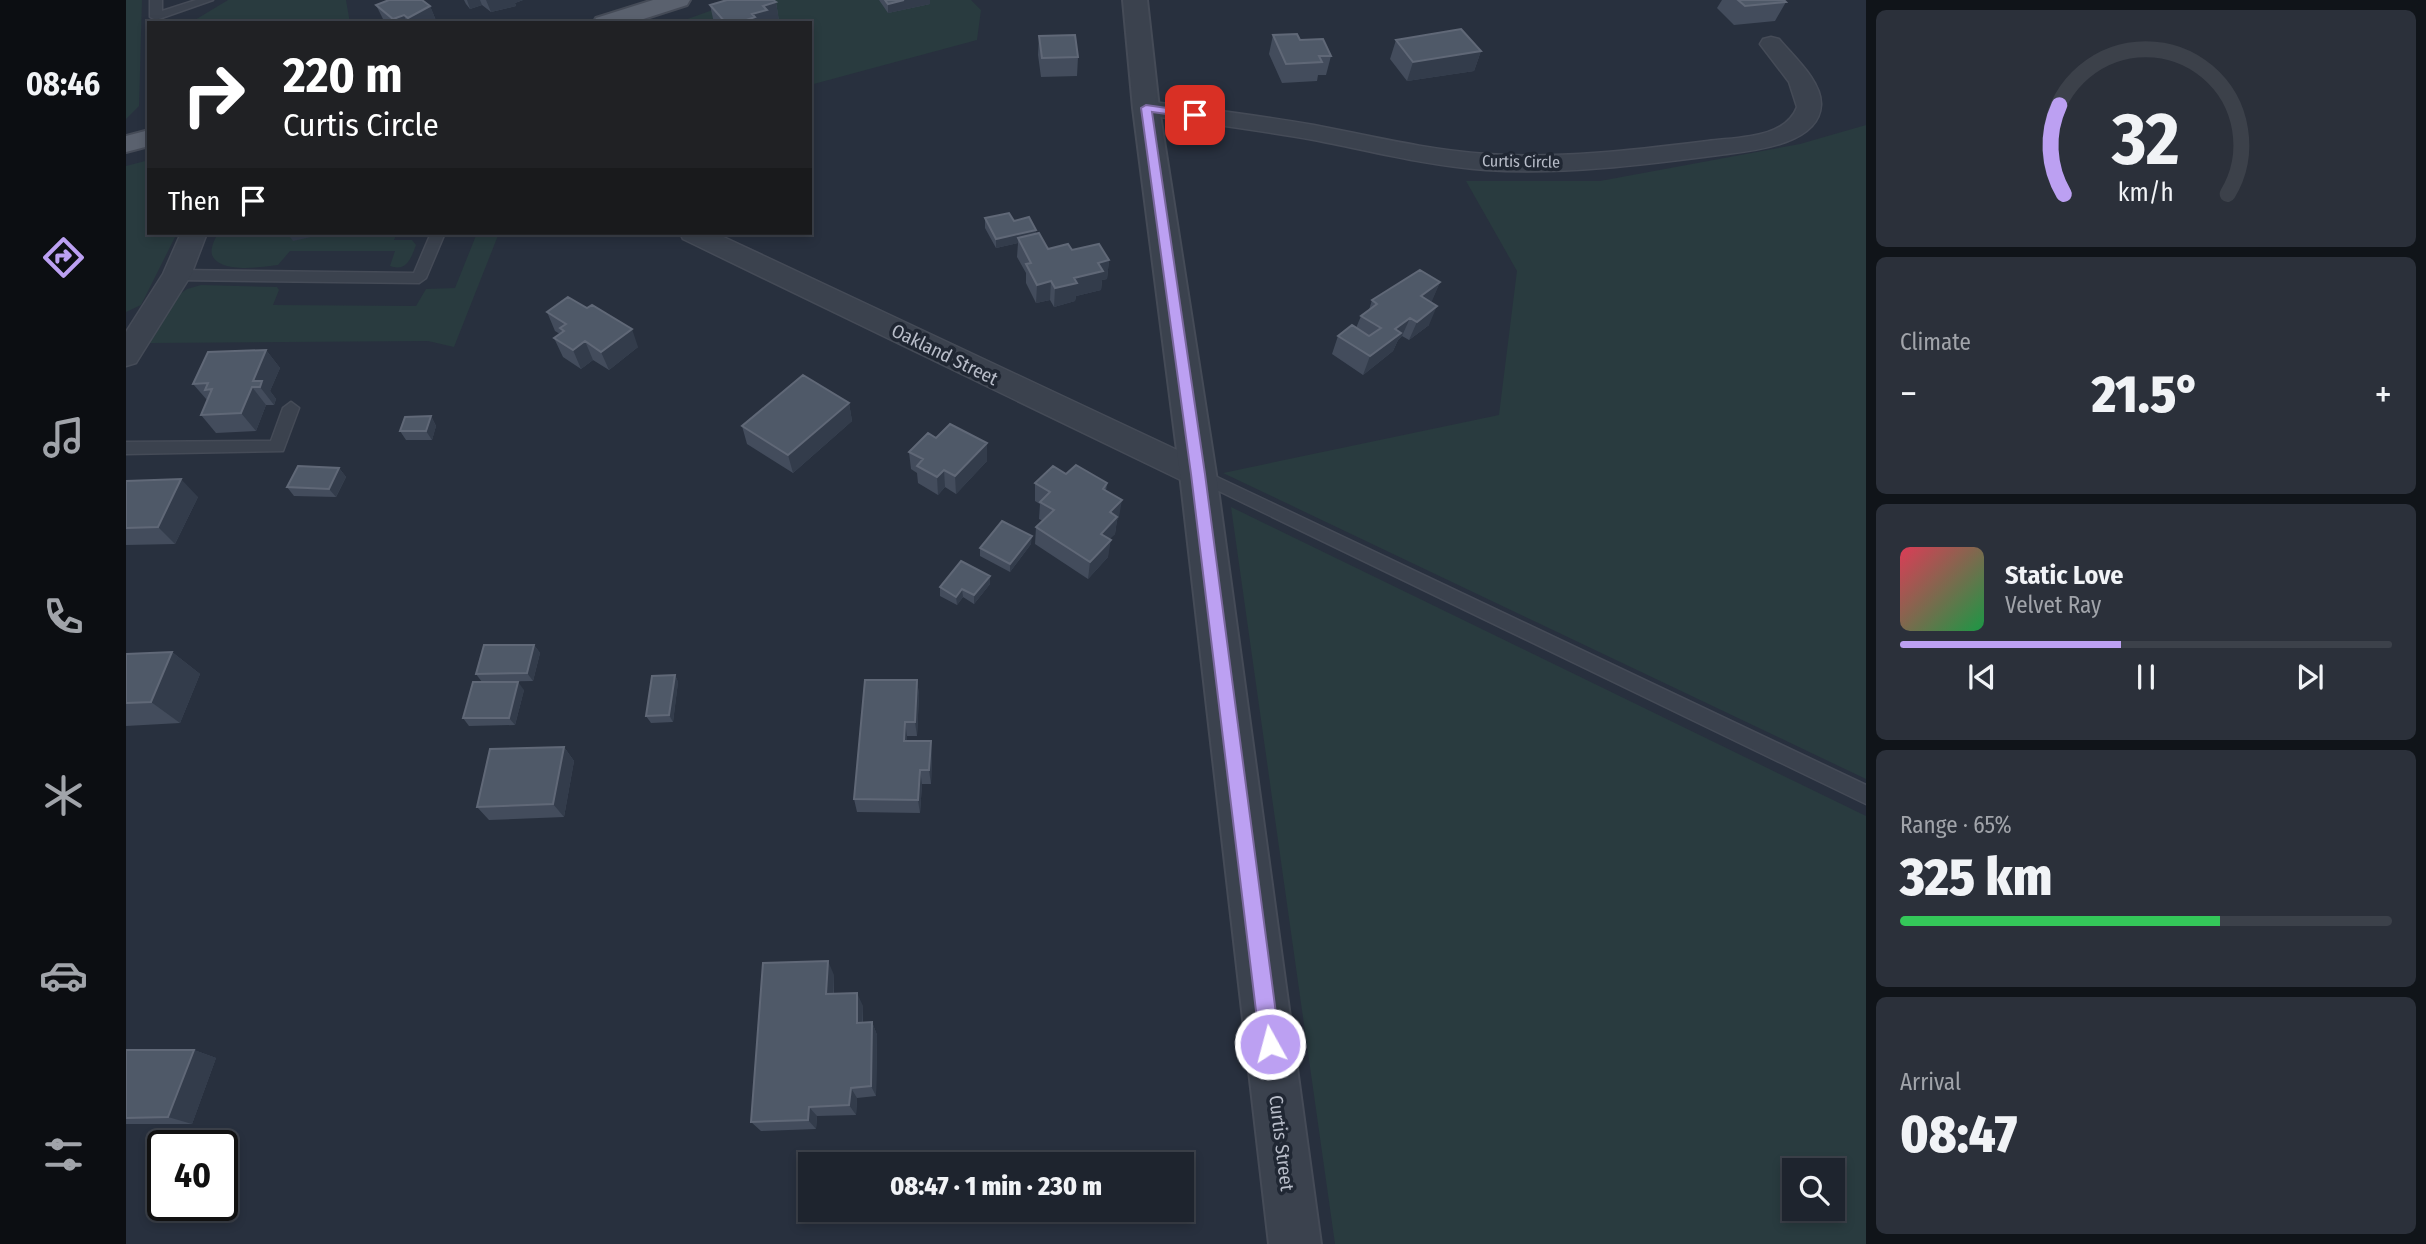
<!DOCTYPE html>
<html lang="en">
<head>
<meta charset="utf-8">
<style>
	body { margin:0; font-family:"Fira Sans Condensed",sans-serif; background:#2b303a; color:#f1f3f6; height:100vh; display:flex; flex-direction:column; font-size:26px; white-space:nowrap }
	* { box-sizing:border-box; margin:0 }
	p { font-size:23px; color:#a1a4aa }
	.icon { flex:none; width:38px; height:38px; fill:none; stroke:currentColor; stroke-width:2; stroke-linecap:round; stroke-linejoin:round }
	.map { position:relative; flex:1; overflow:hidden }
	.details { display:flex; flex-direction:column; gap:10px; padding:10px; background:#101419; width:560px }
	.details>* { flex:none }
	.hud { position:absolute; left:21px; top:21px; width:665px; height:214px; border-radius:0px; box-shadow:0 4px 10px #0003,0 0 0 2px #3c414a; background:#202124; color:#fff; overflow:hidden }
	.tools { position:absolute; left:1656px; top:1158px; display:grid; gap:14px }
	.tools a { display:grid; place-items:center; width:63px; height:63px; border-radius:0px; background:#1e242e; box-shadow:0 4px 10px #0003,0 0 0 2px #3c414a; font-size:35px }
	.speed { position:absolute; left:21px; top:1130px; display:flex; gap:14px; font-size:35px; font-weight:700; text-align:center }
	.speed>* { display:grid; place-content:center; width:91px; height:91px; border-radius:50%; background:#1e242e; box-shadow:0 4px 10px #0003,0 0 0 2px #3c414a; line-height:1 }
	.speed .limit { border:4px solid #111; border-radius:10px; background:#fff; color:#111 }
	.pin { position:absolute; display:grid; place-items:center; width:60px; height:60px; color:#fff; margin:-30px; border-radius:14px; box-shadow:0 4px 10px #0006 }
	.me { position:absolute; width:77px; margin:-38px; rotate:353deg; stroke-linejoin:round; filter:drop-shadow(0 0 5px #0008) }
	.turn { display:flex; align-items:center; gap:24px; height:147px; padding:0 21px; font-size:32px }
	.turn .icon { width:91px; height:91px; stroke-width:2.5 }
	.turn b { display:block; font-size:49px; line-height:60px }
	.then { display:flex; align-items:center; height:66px; padding:0 21px; background:#0003; gap:14px; font-size:26px }
	.big { font-size:52px; font-weight:800; line-height:1.1 }
	.details .card { flex:1; display:flex; flex-direction:column; justify-content:center; gap:10px; min-width:0; padding:0 24px; border-radius:10px; background:#2b303a }
	.details .dial { align-items:center; gap:0 }
	.dial svg { height:182px; overflow:visible; fill:none; stroke:#3c414a; stroke-width:7; stroke-linecap:round; text-anchor:middle }
	.dial text { fill:#f1f3f6; stroke:none }
	.song { display:flex; align-items:center; gap:21px }
	.cover { width:84px; height:84px; border-radius:10px; background:linear-gradient(135deg,hsl(350 70% 55%),hsl(140 70% 35%)) }
	.played { height:7px; border-radius:4px; background:linear-gradient(90deg,#bca0f2 45%,#3c414a 45%) }
	.keys { display:flex; justify-content:space-around; direction:ltr }
	.heat { display:flex; justify-content:space-between; align-items:center; font-size:38px; direction:ltr }
	.charge { height:10px; border-radius:5px; background:linear-gradient(90deg,#34c759 65%,#3c414a 0) }
	.trip { position:absolute; left:672px; top:1152px; width:396px; height:70px; border-radius:0px; background:#1e242e; box-shadow:0 4px 10px #0003,0 0 0 2px #3c414a; font-weight:800; line-height:70px; text-align:center }
	main { display:flex; flex:1; min-height:0 }
	.menu { display:flex; flex-direction:column; width:126px; justify-content:space-around; align-items:center; background:#0c0e12; color:#a1a4aa }
	.menu .icon { width:49px; height:49px }
	.menu .selected { color:#bca0f2 }
	.menu b { font-size:32px; color:#f1f3f6 }
	.map>svg:first-child { display:block }
</style>
</head>
<body>
<main>
<nav class="menu">
<b>08:46</b>
<svg class="icon selected" aria-label="directions" viewBox="0 0 24 24"><path d="M12 3l9 9-9 9-9-9zM9 14v-3h6M13 9l2 2-2 2"/></svg>
<svg class="icon" aria-label="music" viewBox="0 0 24 24"><path d="M9 18V5l10-2v13"/><circle cx="6" cy="18" r="3"/><circle cx="16" cy="16" r="3"/></svg>
<svg class="icon" aria-label="phone" viewBox="0 0 24 24"><path d="M5 4h4l2 5-3 2q2 4 5 5l2-3 5 2v4C11 20 4 13 5 4z"/></svg>
<svg class="icon" aria-label="climate" viewBox="0 0 24 24"><path d="M12 3v18M4 7l16 10M4 17L20 7"/></svg>
<svg class="icon" aria-label="car" viewBox="0 0 24 24"><path d="M5 17H2v-5l4-1 3-4h7l3 4 3 1v5h-3M9 17h6M6 11h13"/><circle cx="7" cy="17" r="2"/><circle cx="17" cy="17" r="2"/></svg>
<svg class="icon" aria-label="filters" viewBox="0 0 24 24"><path d="M4 7h16M4 17h16"/><circle cx="9" cy="7" r="2"/><circle cx="15" cy="17" r="2"/></svg>
</nav>
<div class="map">
<svg width="1740" height="1244" viewBox="0 0 1740 1244">
	<rect width="100%" height="100%" fill="#28303e"/>
	<!-- green -->
	<path fill="#293b3f" fill-rule="evenodd" d="M0,0H16L13,106L0,119Z
		M102,0H220L224,23H64Z
		M615,0H845L855,10L851,40L684,85V23H550Z
		M1740,125V779L1097,473L1373,415L1391,271L1340,181H1474L1674,144Z
		M23,160V233H51L15,305L0,312V166Z
		M92,233H271L268,240H286L290,245C285,258 281,272 264,266L269,251H164L152,265C136,267 94,274 86,255C84,248 89,239 92,233Z
		M351,233H373L328,347L302,341L24,343L54,294L61,289L75,285L151,287L153,290L147,305L290,306L300,289L329,288Z
		M1105,507L1740,816V1244H1209ZM1668,1171H1706V1209H1668Z"/>
	<g fill="none" stroke-linecap="round" stroke-linejoin="round">
		<defs>
			<path id="service" d="M24,0H36V11L70,0H87L30,20L24,17Z
				M305,233H319L300,278L293,283L51,280L44,275L51,270L288,273Z
				M165,402L173,408L157,451L0,454V442L145,441L157,408Z
				M1072,468L1740,785V804L1066,478L1064,474Z"/>
			<path id="minor" d="M1645,37L1653,39C1667,56 1696,81 1695,105C1693,146 1623,151 1593,155C1516,165 1438,175 1360,170C1302,166 1245,151 1188,140C1132,130 1076,123 1020,115L1011,113L1008,108L1011,103L1020,101C1076,109 1132,115 1188,125C1245,136 1302,150 1360,154C1434,159 1509,150 1582,141C1611,137 1659,139 1671,107L1663,82L1634,44L1637,39Z
				M55,233H81L65,275L10,363L0,366V332L37,274Z
				M554,233H589L1083,465L1088,474L1083,483L1072,486L1061,483L557,239Z"/>
			<path id="tertiary" d="M997,0H1021L1033,108L1090,474L1195,1244H1143L1054,474L1007,108Z"/>
			<path id="primary" d="M527,0H564L561,5L505,23H467L470,18Z
				M23,130V146L0,152V136Z"/>
		</defs>
		<!-- service casing -->
		<use href="#service" stroke="#454b57" stroke-width="3"/>
		<!-- minor casing -->
		<use href="#minor" stroke="#454b57" stroke-width="3"/>
		<!-- tertiary casing -->
		<use href="#tertiary" stroke="#454b57" stroke-width="4"/>
		<!-- primary casing -->
		<use href="#primary" stroke="#454b57" stroke-width="4"/>
		<!-- service -->
		<use href="#service" fill="#3b424e" fill-rule="evenodd"/>
		<!-- minor -->
		<use href="#minor" fill="#3b424e" fill-rule="evenodd"/>
		<!-- tertiary -->
		<use href="#tertiary" fill="#3b424e" fill-rule="evenodd"/>
		<!-- primary -->
		<use href="#primary" fill="#5a616e" fill-rule="evenodd"/>
	</g>
	<!-- wall -->
	<path fill="#434c5c" d="M338,0H397L389,3L390,6L365,12L356,5L344,9L340,4Z
		M753,0H804V4L762,13Z
		M1596,0H1658L1660,2L1649,21L1608,25L1591,8Z
		M650,2L653,21L648,23H588L584,5Z
		M250,5L304,6L311,23H259Z
		M1147,35L1174,40L1205,56L1200,75H1192L1191,81L1156,83L1143,54Z
		M913,36L952,57L951,76L915,77L912,55Z
		M1270,40L1355,51L1348,71L1281,81L1264,59Z
		M859,218L888,221L910,234L922,249L946,250L983,260L981,279L976,280L975,290L950,296L949,301L928,307L924,300L910,303L900,283V273L891,257L892,243L870,248L859,228Z
		M1314,282L1305,302L1303,325L1283,340L1276,336L1272,340L1267,351L1237,375L1206,354L1212,336L1230,328L1235,316L1243,310L1246,300Z
		M421,312L512,347L483,370L467,360L455,369L437,357L428,338L434,334L429,331Z
		M140,350L154,368L144,391L150,399L148,405H140L130,431L90,433L75,415L81,400L67,384Z
		M723,403L726,421L667,473L621,444L616,426Z
		M305,416L310,426L306,440H280L274,431Z
		M810,438L861,443V461L830,494L819,487L812,495L792,483L791,473L785,469L783,452Z
		M213,468L220,477L210,497L168,496L161,487Z
		M940,474L981,483L980,491L993,517L991,520L989,534L983,539L982,557L962,579L909,544L910,527L917,521L913,519L914,504L909,501V483Z
		M0,481L72,497L49,544L0,545Z
		M905,544L884,572L854,556V548Z
		M864,576V584L848,604L837,597L831,605L814,596V587Z
		M408,645L414,653L407,681L357,682L398,690L389,725L343,726L337,718L356,682L350,674Z
		M46,652L74,674L54,723L0,726V654Z
		M549,675L552,682L547,722L525,723L520,716Z
		M791,680L793,695L791,736H781V741L806,755L805,784H796L794,813L731,812L728,799Z
		M438,747L448,761L438,817L363,820L351,807Z
		M708,975V994L737,1006V1023L746,1022L751,1035L750,1096L731,1098L730,1115L691,1116L690,1129L635,1131L625,1122Z
		M0,1050H68L90,1058L66,1124H0Z"/>
	<!-- shaded-wall -->
	<path fill="#333c4b" d="M341,0H354L356,5L344,9Z
		M360,0H397L389,3L390,6L365,12Z
		M778,0H804V4L762,13V4Z
		M650,2L653,21L648,23H612L637,6Z
		M304,6L311,23H284L282,18Z
		M278,15L281,23H269L267,19Z
		M1355,51L1348,71L1281,81L1287,62Z
		M910,230V239L892,238V243L870,248V239Z
		M161,233H203L167,241Z
		M983,260L981,279L976,280L975,290L950,296L949,301L928,307L929,288L972,263Z
		M925,281L924,300L910,303L911,285Z
		M1314,282L1306,301L1288,315L1295,296Z
		M1311,306L1303,325L1283,340L1291,322Z
		M1284,318L1276,336L1272,340L1267,351L1237,375L1244,356L1269,329Z
		M506,329L512,347L483,370L475,352Z
		M459,341L467,360L455,369L447,350Z
		M140,350L154,368L144,391L150,399L148,405L134,387L127,381Z
		M126,387L140,405L130,431L115,413Z
		M723,403L726,421L667,473L662,455Z
		M305,416L310,426L306,440L300,431Z
		M861,443V461L830,494L829,476Z
		M213,468L220,477L210,497L203,489Z
		M818,470L819,487L812,495L811,477Z
		M55,479L72,497L49,544L32,527Z
		M996,500L993,517L991,520L989,534L972,551L975,534L984,512Z
		M906,536L905,544L884,572V564Z
		M985,540L982,557L962,579L964,562Z
		M864,576V584L848,604V595Z
		M836,589L837,597L831,605L830,597Z
		M408,645L414,653L407,681L401,673Z
		M46,652L74,674L54,723L25,702Z
		M549,675L552,682L547,722L543,715Z
		M791,680L793,695L791,736L789,722Z
		M392,682L398,690L389,725L383,718Z
		M779,722L781,736V755L778,741Z
		M805,741L806,755L805,784L803,770Z
		M438,747L448,761L438,817L427,804Z
		M794,770L796,784L794,813L792,800Z
		M702,961L708,975L707,1007L700,994Z
		M731,993L737,1006L736,1035L731,1023Z
		M746,1022L751,1035L750,1096L745,1086Z
		M68,1050L90,1058L66,1124L42,1117Z
		M725,1088L731,1098L730,1115L723,1105Z
		M683,1107L691,1116L690,1129L682,1120Z"/>
	<!-- building -->
	<path fill="#4f5968" stroke="#606877" stroke-width="2" d="M263,0H296L304,6L282,18L278,15L267,19L250,5Z
		M601,0H647L650,2L637,6L641,10L626,14L629,17L612,23H606L604,21L599,22L584,5Z
		M759,0H778L762,4Z
		M1612,0H1658L1660,2L1619,6Z
		M1335,29L1355,51L1287,62L1270,40Z
		M1171,34L1174,40L1197,39L1205,56H1193L1196,62L1160,64L1147,35Z
		M949,35L952,57L916,58L913,36Z
		M883,213L888,221L903,217L910,230L870,239L859,218Z
		M913,233L922,249L942,244L946,250L973,244L983,260L972,263L977,271L948,278L951,283L929,288L925,281L911,285L900,264L905,263L892,238Z
		M1294,270L1314,282L1295,296L1311,306L1291,322L1284,318L1269,329L1275,333L1244,356L1212,336L1226,325L1243,336L1255,328L1235,316L1251,304L1246,300Z
		M442,297L461,308L466,305L506,329L475,352L459,341L447,350L428,338L438,331L434,328L440,324L421,312Z
		M140,350L127,381H136L134,387H126L115,413L75,415L86,389L79,390L82,383L67,384L82,352Z
		M677,375L723,403L662,455L616,426Z
		M305,416L300,431H274L279,417Z
		M824,424L861,443L829,476L818,470L811,477L791,466L797,459L783,452L802,433L810,438Z
		M950,465L981,483L977,489L996,500L984,512L991,517L975,534L985,540L964,562L910,527L928,510L914,502L924,492L909,483L927,466L940,474Z
		M172,466L213,468L203,489L161,487Z
		M55,479L32,527L0,528V481Z
		M876,521L906,536L884,564L854,548Z
		M835,561L864,576L848,595L836,589L830,597L814,587Z
		M358,645H408L401,673L350,674Z
		M46,652L25,702L0,703V654Z
		M549,675L543,715L520,716L526,676Z
		M739,680H791L789,722H779L778,741H805L803,770H794L792,800L728,799Z
		M347,682H392L383,718H337Z
		M438,747L427,804L351,807L364,749Z
		M702,961L700,994L731,993V1023L746,1022L745,1086L725,1088L723,1105L683,1107L682,1120L625,1122L637,963Z
		M0,1050H68L42,1117L0,1118Z"/>
	<!-- route -->
	<path fill="#bca0f2" stroke="#7a689d" stroke-width="2" d="M1020,105L1069,112L1074,115L1069,118L1026,112L1079,474L1154,1044L1151,1051L1144,1053L1137,1051L1134,1044L1065,474L1015,108Z"/>
	<g text-anchor="middle" stroke-width="7" stroke-linejoin="round" paint-order="stroke">
		<!-- far-street labels -->
		<g font-size="16" fill="#b8bdc9" stroke="#202733">
			<text transform="translate(1395 161) rotate(1)" y="6">Curtis Circle</text>
		</g>
		<!-- street labels -->
		<g font-size="19" fill="#b8bdc9" stroke="#202733">
			<text transform="translate(819 354) rotate(26)" y="7">Oakland Street</text>
			<text transform="translate(1156 1143) rotate(83)" y="7">Curtis Street</text>
		</g>
	</g>
</svg>
<div class="tools">
<a><svg class="icon" aria-label="search" viewBox="0 0 24 24"><circle cx="10" cy="10" r="6"/><path d="M15 15l6 6"/></svg></a>
</div>
<div class="speed"><div class="limit">40</div></div>
<div class="pin" style="left:1069px;top:115px;background:#d93025"><svg class="icon" aria-label="arrive" viewBox="0 0 24 24"><path d="M6 21V4h12l-3 4 3 4H6"/></svg></div>
<svg class="me" style="left:1144px;top:1044px" viewBox="-20 -20 40 40"><circle r="17" fill="#bca0f2" stroke="#fff" stroke-width="3"/><path d="M0-11L8 9 0 5-8 9z" fill="#fff"/></svg>
<div class="trip">08:47 · 1 min · 230 m</div>
<div class="hud">
<div class="turn"><svg class="icon" aria-label="right" viewBox="0 0 24 24"><path d="M7 20v-9h11M14 6l5 5-5 5"/></svg><div><b>220 m</b>Curtis Circle</div></div>
<div class="then">Then<svg class="icon" aria-label="arrive" viewBox="0 0 24 24"><path d="M6 21V4h12l-3 4 3 4H6"/></svg></div>
</div>
</div>
<section class="details">
<div class="card dial"><svg viewBox="0 0 100 80">
<path d="M14 69A42 42 0 1 1 86 69"/>
<path d="M14 69A42 42 0 0 1 12 30" stroke="#bca0f2"/>
<text x="50" y="56" font-size="32" font-weight="700">32</text>
<text x="50" y="72" font-size="11">km/h</text>
</svg></div>
<div class="card"><p>Climate</p>
<div class="heat"><a>−</a><b class="big">21.5°</b><a>+</a></div>
</div>
<div class="card">
<div class="song"><i class="cover"></i><div><b>Static Love</b><p>Velvet Ray</p></div></div>
<div class="played"></div>
<div class="keys"><svg class="icon" aria-label="previous" viewBox="0 0 24 24"><path d="M18 5L8 12l10 7zM5 5v14"/></svg><svg class="icon" aria-label="pause" viewBox="0 0 24 24"><path d="M8 5v14M16 5v14"/></svg><svg class="icon" aria-label="next" viewBox="0 0 24 24"><path d="M6 5l10 7-10 7zM19 5v14"/></svg></div>
</div>
<div class="card"><p>Range · 65%</p><b class="big">325 km</b><div class="charge"></div></div>
<div class="card"><p>Arrival</p><b class="big">08:47</b></div>
</section>
</main>
</body>
</html>
